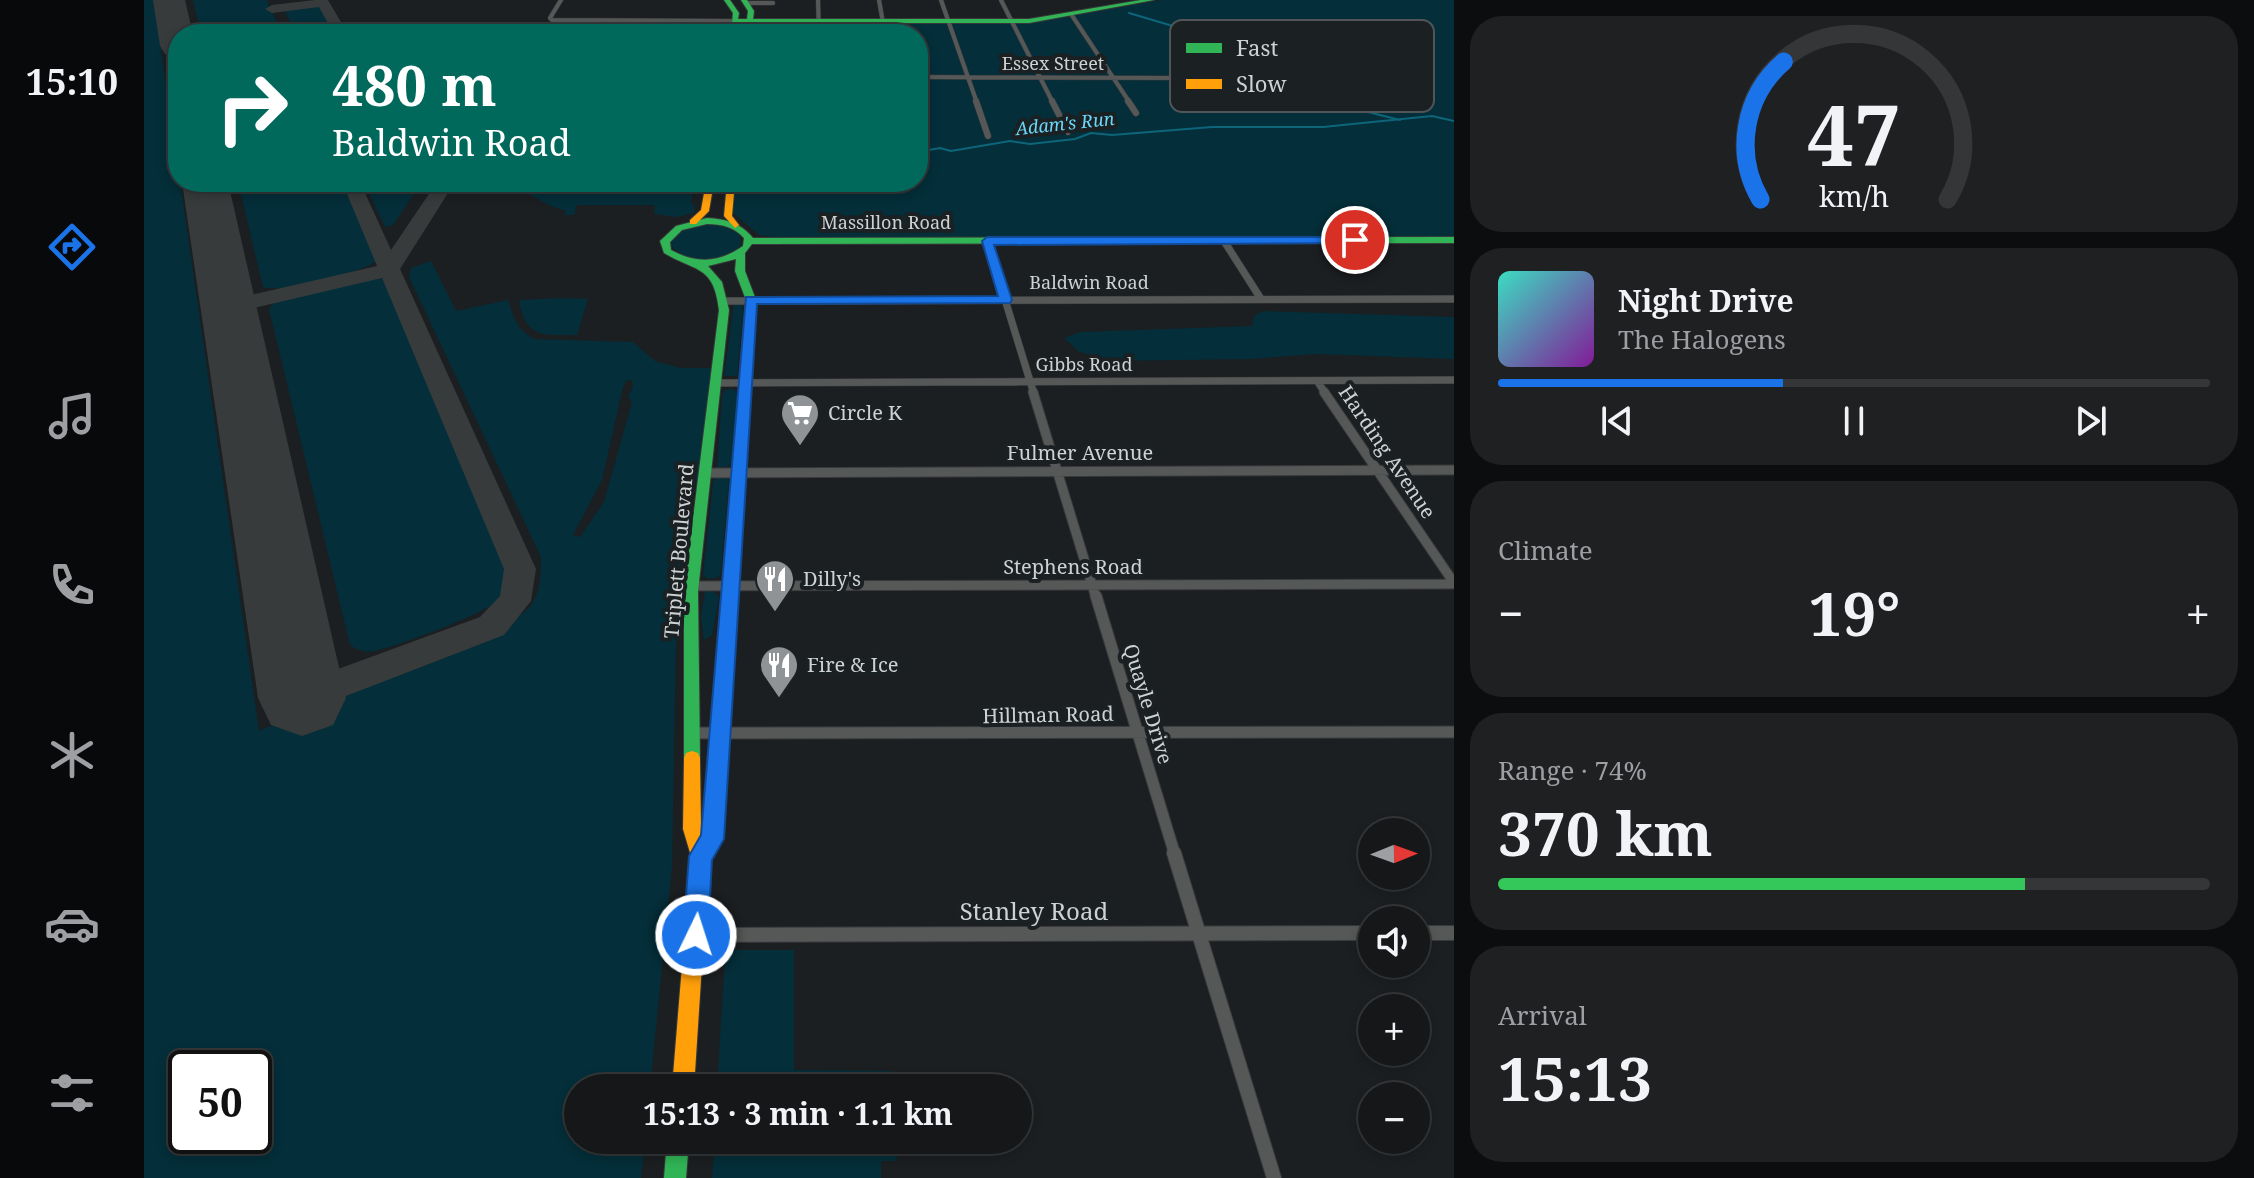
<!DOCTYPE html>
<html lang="en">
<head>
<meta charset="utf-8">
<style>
	body { margin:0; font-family:"Noto Serif",serif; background:#1e2022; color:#f1f3f6; height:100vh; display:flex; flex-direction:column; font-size:30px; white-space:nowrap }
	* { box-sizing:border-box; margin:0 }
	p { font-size:26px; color:#9d9fa2 }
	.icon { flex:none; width:44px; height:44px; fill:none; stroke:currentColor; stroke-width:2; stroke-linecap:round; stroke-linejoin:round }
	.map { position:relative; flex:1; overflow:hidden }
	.sheet { display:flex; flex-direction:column; gap:16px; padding:16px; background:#0c0d0e; width:800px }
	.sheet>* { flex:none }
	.guide { position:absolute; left:24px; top:24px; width:760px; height:168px; border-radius:32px; box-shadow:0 4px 12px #0003,0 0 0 2px #343638; background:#00695c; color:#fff; overflow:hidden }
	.needle { width:52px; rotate:89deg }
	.fabs { position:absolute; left:1214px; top:818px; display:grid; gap:16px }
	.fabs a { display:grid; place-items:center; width:72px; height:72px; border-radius:50%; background:#151719; box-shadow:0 4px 12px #0003,0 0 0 2px #343638; font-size:40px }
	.speed { position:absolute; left:24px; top:1050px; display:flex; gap:16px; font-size:40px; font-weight:700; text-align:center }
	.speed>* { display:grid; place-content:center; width:104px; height:104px; border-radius:50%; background:#151719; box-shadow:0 4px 12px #0003,0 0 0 2px #343638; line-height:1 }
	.speed .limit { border:4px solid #111; border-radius:12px; background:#fff; color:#111 }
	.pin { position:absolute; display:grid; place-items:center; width:68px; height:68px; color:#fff; margin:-34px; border:4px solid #fff; border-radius:50%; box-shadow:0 2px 8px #0007 }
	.me { position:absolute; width:88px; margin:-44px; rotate:4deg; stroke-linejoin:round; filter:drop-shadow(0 0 6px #0008) }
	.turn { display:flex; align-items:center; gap:28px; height:168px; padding:0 32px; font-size:36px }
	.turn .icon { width:104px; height:104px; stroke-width:2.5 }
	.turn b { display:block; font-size:56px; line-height:68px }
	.big { font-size:60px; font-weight:700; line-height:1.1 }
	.sheet .tile { flex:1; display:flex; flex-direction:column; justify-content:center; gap:12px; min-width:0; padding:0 28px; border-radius:32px; background:#1e2022 }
	.sheet .dial { align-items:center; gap:0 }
	.dial svg { height:208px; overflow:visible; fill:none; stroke:#343638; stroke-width:7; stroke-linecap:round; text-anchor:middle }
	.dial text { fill:#f1f3f6; stroke:none }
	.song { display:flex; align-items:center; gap:24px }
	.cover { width:96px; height:96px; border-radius:12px; background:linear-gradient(135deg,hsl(170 70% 55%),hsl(290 70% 35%)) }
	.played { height:8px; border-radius:4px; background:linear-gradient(90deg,#1a73e8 40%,#343638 40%) }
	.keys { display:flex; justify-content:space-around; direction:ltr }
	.heat { display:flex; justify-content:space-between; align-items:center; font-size:44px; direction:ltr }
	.charge { height:12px; border-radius:6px; background:linear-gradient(90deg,#34c759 74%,#343638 0) }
	.trip { position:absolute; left:420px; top:1074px; width:468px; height:80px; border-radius:40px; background:#151719; box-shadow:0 4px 12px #0003,0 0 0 2px #343638; font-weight:700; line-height:80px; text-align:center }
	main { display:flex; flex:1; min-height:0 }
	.tab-bar { display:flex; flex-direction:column; width:144px; justify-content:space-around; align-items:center; background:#08090a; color:#9d9fa2 }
	.tab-bar .icon { width:56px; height:56px }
	.tab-bar .current { color:#1a73e8 }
	.tab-bar b { font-size:36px; color:#f1f3f6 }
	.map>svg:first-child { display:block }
</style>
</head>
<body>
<main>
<nav class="tab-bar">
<b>15:10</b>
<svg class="icon current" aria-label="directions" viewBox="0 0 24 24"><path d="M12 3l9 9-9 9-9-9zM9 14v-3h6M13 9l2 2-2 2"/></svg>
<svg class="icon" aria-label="music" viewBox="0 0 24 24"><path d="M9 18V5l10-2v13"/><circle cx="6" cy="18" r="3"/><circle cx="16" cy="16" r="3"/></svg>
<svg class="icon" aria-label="phone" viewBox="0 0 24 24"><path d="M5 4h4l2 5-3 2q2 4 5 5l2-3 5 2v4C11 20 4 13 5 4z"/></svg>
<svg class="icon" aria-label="climate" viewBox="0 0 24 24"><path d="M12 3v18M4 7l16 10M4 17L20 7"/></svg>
<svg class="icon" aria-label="car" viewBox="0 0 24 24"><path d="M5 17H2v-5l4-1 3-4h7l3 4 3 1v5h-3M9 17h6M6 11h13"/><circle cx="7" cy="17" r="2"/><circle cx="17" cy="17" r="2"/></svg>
<svg class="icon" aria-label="filters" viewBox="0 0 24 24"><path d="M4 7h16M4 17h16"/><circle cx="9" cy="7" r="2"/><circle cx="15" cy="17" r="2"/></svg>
</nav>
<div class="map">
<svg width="1310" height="1178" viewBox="0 0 1310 1178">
	<rect width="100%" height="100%" fill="#1c1f21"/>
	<!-- green -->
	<path fill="#042e39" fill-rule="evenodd" d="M0,0H10L115,731C158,713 373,632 388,604C397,590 397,572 397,557L265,277L267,268L287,261L312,311L364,300C370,318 373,331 391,339L489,342L511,361L537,368H567L554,495H547L533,590L528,867L506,1088H434V1140H501L497,1178H0ZM488,380L489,387L484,396L488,402L460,502L436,537L429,535L458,480L479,387L482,381ZM42,1068H110V1136H42Z
		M49,0H123L138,34H57Z
		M1017,0H1310V236L637,238L615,235L589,213L592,182H774V34H608L613,22H889Z
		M176,4L195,34H151L141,11Z
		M94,182H203L235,259C223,272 135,294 119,287Z
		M220,182H278L249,225L241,227Z
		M365,182H551L547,204L551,205L550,213L533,217L510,214L511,205H433L430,215H421L422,211L404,205Z
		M559,224L580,226L596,235L597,245C583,264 540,266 527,245C530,230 545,228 559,224Z
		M233,276L244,282L366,563C369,574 369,584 363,594C352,610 252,647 230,651C221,653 213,650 206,645L125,309L131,301L141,297Z
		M415,298L444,299L433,335C400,335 381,339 375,300Z
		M590,303L598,304L599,312L593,376H580Z
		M1119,311L1310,317V359L1172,354L1108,359L963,361L934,351L920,338L936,332L1108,326L1110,316Z
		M590,389L594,394L587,463L583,467L573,468L578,397L580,390Z
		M581,475L585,479L577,572L575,577L564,579L559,575L569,483L571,477Z
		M568,590L575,597L568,635L560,640L557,617L561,591Z
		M588,950H650V1070L748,1071L749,1088H573L581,957L582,952Z
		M571,1140H752L753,1161H737V1178H568Z"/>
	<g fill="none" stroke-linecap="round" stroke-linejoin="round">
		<!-- stream -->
		<path stroke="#0d657a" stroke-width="2" d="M985,13L1039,29
			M1103,56L1186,95
			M1220,111L1256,120
			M774,152L796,148L807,151L866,141L886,144L931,139L947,133L968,135L1068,127H1179L1288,116L1310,121"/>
		<!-- taxiway -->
		<path fill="#383b3c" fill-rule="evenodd" d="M171,0H184L204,34H190L175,7L128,13L121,9L128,5Z
			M198,182H216L247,250L293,182H311L256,269L392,569L387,601L360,635L158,713L145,709L140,698L145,687L336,617L356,596L360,569L238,278L84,314L76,312L73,307L76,302L233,266Z"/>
		<!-- runway -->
		<path fill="#383b3c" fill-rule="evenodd" d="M9,0H41L49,34H34V57L21,54L16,46Z
			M38,182H84L202,698L189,725L158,736L127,725L114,698Z"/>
		<defs>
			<path id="street-far5" d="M417,0L406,18L408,20L591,21
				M674,0L675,34
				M735,0L741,34
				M797,0L833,103
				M857,0L909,103
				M604,3H629
				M927,14L986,103
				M774,77L1034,78L1048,82L1066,100"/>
			<path id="street-far4" d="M832,101L844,136
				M908,101L924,132
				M984,101L992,113"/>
			<path id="street-far3" d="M843,241L890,394
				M1080,241L1117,299
				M579,301L1310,299
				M1173,381L1182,394
				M570,383L1310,380"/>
			<path id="street-far2" d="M889,392L952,598
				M1180,392L1310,583
				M562,473L1310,470
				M548,586L1310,584"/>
			<path id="street-far1" d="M952,596L1031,855
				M547,733L1310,732"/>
			<path id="street" d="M1030,853L1130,1178
				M1272,933H1310
				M552,935L1228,933"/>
			<path id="fast" d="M580,0H586L595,13L594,19H603L604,11L597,0H603L610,11L609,19H885L997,0H1010L885,23H608L607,34H601L602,23H594L593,34H587L589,13Z
				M563,218C582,219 597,223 609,238L1310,237V243L608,244L601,253V271L612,300L611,321L577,839L562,862L556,865L550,862L547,856L559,836L602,300L591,271L592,259L564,266L578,282L585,310L554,591L556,758L554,763L548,765L542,763L540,758V591L575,310C570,265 552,272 520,253L516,241L532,226ZM563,224C578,224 590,227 600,238L599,246C575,263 552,264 527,250L526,242L538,230Z
				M523,1140H545L542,1178H520Z"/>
			<path id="slow" d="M562,182H570L565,211L552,224H546V220L557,210Z
				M583,182H591L588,216L595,225L591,228L580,216Z
				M548,751L554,753L556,758L557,829L565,856L550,1088H528L547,856L539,829L540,758L542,753Z"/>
		</defs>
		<!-- street-far5 casing -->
		<use href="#street-far5" stroke="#37393a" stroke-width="5"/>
		<!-- street-far4 casing -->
		<use href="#street-far4" stroke="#37393a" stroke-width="7"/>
		<!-- street-far3 casing -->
		<use href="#street-far3" stroke="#37393a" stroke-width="8"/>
		<!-- street-far2 casing -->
		<use href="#street-far2" stroke="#37393a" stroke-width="11"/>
		<!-- street-far1 casing -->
		<use href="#street-far1" stroke="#37393a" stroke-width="13"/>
		<!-- street casing -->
		<use href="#street" stroke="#37393a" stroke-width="16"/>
		<!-- fast casing -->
		<use href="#fast" stroke="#37393a" stroke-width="2"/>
		<!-- slow casing -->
		<use href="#slow" stroke="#37393a" stroke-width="2"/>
		<!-- street-far5 -->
		<use href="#street-far5" stroke="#565858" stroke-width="4"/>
		<!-- street-far4 -->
		<use href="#street-far4" stroke="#565858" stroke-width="6"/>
		<!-- street-far3 -->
		<use href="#street-far3" stroke="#565858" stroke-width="7"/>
		<!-- street-far2 -->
		<use href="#street-far2" stroke="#565858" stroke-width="9"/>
		<!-- street-far1 -->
		<use href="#street-far1" stroke="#565858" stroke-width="11"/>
		<!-- street -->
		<use href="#street" stroke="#565858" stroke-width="14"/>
		<!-- fast -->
		<use href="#fast" fill="#30b455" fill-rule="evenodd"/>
		<!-- slow -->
		<use href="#slow" fill="#ff9f0a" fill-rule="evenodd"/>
	</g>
	<!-- route -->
	<path fill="#1a73e8" stroke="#114b97" stroke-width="2" d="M1211,237L1216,240L1215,243L850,245L868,300L866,303L613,304L580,839L568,860L564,935L560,944L552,947L543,944L539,935L545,856L557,835L602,297L854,296L838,241L843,237Z"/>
	<!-- icons -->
	<defs>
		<symbol id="supermarket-pin" viewBox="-11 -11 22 30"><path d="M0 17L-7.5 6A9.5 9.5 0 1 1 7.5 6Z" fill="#909395" stroke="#1b2022"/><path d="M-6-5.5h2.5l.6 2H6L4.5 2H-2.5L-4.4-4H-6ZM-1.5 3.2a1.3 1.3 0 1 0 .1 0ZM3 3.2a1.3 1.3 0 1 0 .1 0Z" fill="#fff"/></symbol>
		<symbol id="restaurant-pin" viewBox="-11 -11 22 30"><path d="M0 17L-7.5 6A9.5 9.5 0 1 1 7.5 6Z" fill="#909395" stroke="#1b2022"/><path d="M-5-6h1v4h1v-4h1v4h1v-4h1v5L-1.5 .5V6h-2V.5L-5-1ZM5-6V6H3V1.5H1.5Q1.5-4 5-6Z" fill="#fff"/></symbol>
	</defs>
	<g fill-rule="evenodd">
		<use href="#supermarket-pin" x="634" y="391" width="44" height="60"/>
		<use href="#restaurant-pin" x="609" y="557" width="44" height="60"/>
		<use href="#restaurant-pin" x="613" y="643" width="44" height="60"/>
	</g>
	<g text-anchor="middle" stroke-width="8" stroke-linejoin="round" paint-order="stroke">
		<!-- far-street labels -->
		<g font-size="18" fill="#ced2d3" stroke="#1b2022">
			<text x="909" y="70">Essex Street</text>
			<text x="742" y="229">Massillon Road</text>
			<text x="945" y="289">Baldwin Road</text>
			<text x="940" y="371">Gibbs Road</text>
		</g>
		<!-- far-water labels -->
		<g font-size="18" font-style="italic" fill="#68d7f8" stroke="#1b2022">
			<text transform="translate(921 124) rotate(-6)" y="6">Adam's Run</text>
		</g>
		<!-- poi labels -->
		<g font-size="20" fill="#ced2d3" stroke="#1b2022" text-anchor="start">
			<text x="684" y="420">Circle K</text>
			<text x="659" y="586">Dilly's</text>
			<text x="663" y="672">Fire &amp; Ice</text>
		</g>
		<!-- street labels -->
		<g font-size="20" fill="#ced2d3" stroke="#1b2022">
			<text transform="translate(1243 452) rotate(56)" y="7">Harding Avenue</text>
			<text x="936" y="460">Fulmer Avenue</text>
			<text transform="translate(535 551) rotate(-85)" y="7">Triplett Boulevard</text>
			<text x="929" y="574">Stephens Road</text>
			<text transform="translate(1004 704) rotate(73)" y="7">Quayle Drive</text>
			<text transform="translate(904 715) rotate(-1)" y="7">Hillman Road</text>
		</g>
		<!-- near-street labels -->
		<g font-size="24" fill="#ced2d3" stroke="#1b2022">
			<text x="890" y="920">Stanley Road</text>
		</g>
	</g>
	<!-- legend -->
	<rect x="1026" y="20" width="264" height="92" rx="12" fill="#1b2022" stroke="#515557" stroke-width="2"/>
	<rect x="1042" y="43" width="36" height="10" fill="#30b455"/>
	<rect x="1042" y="79" width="36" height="10" fill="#ff9f0a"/>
	<g font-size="22" fill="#ced2d3">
		<text x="1092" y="56">Fast</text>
		<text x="1092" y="92">Slow</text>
	</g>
</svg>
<div class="fabs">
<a><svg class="needle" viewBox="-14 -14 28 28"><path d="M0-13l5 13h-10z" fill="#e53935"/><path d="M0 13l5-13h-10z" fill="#9d9fa2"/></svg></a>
<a><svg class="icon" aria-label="sound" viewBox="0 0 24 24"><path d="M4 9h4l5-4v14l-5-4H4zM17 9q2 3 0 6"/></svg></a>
<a>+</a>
<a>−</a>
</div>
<div class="speed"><div class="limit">50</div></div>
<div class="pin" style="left:1211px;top:240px;background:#d93025"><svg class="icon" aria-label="arrive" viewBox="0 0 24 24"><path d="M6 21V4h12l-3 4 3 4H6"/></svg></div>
<svg class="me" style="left:552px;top:935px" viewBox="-20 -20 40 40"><circle r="17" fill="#1a73e8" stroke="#fff" stroke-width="3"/><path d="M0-11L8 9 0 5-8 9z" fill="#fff"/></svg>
<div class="trip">15:13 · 3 min · 1.1 km</div>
<div class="guide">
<div class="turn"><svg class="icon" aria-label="right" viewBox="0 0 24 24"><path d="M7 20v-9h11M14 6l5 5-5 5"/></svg><div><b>480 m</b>Baldwin Road</div></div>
</div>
</div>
<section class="sheet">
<div class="tile dial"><svg viewBox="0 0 100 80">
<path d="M14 69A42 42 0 1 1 86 69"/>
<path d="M14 69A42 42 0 0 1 23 16" stroke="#1a73e8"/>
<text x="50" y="56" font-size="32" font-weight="700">47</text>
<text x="50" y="72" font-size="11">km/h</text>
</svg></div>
<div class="tile">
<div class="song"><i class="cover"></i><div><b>Night Drive</b><p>The Halogens</p></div></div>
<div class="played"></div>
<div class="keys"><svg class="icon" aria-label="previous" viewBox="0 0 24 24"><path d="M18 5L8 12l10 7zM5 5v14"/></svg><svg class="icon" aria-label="pause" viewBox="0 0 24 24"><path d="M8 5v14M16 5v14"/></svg><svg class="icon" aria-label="next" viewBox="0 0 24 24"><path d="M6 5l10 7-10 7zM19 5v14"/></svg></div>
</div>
<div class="tile"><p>Climate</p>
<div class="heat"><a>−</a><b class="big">19°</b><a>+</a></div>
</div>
<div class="tile"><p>Range · 74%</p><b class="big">370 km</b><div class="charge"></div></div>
<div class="tile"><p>Arrival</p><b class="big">15:13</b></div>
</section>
</main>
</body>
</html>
